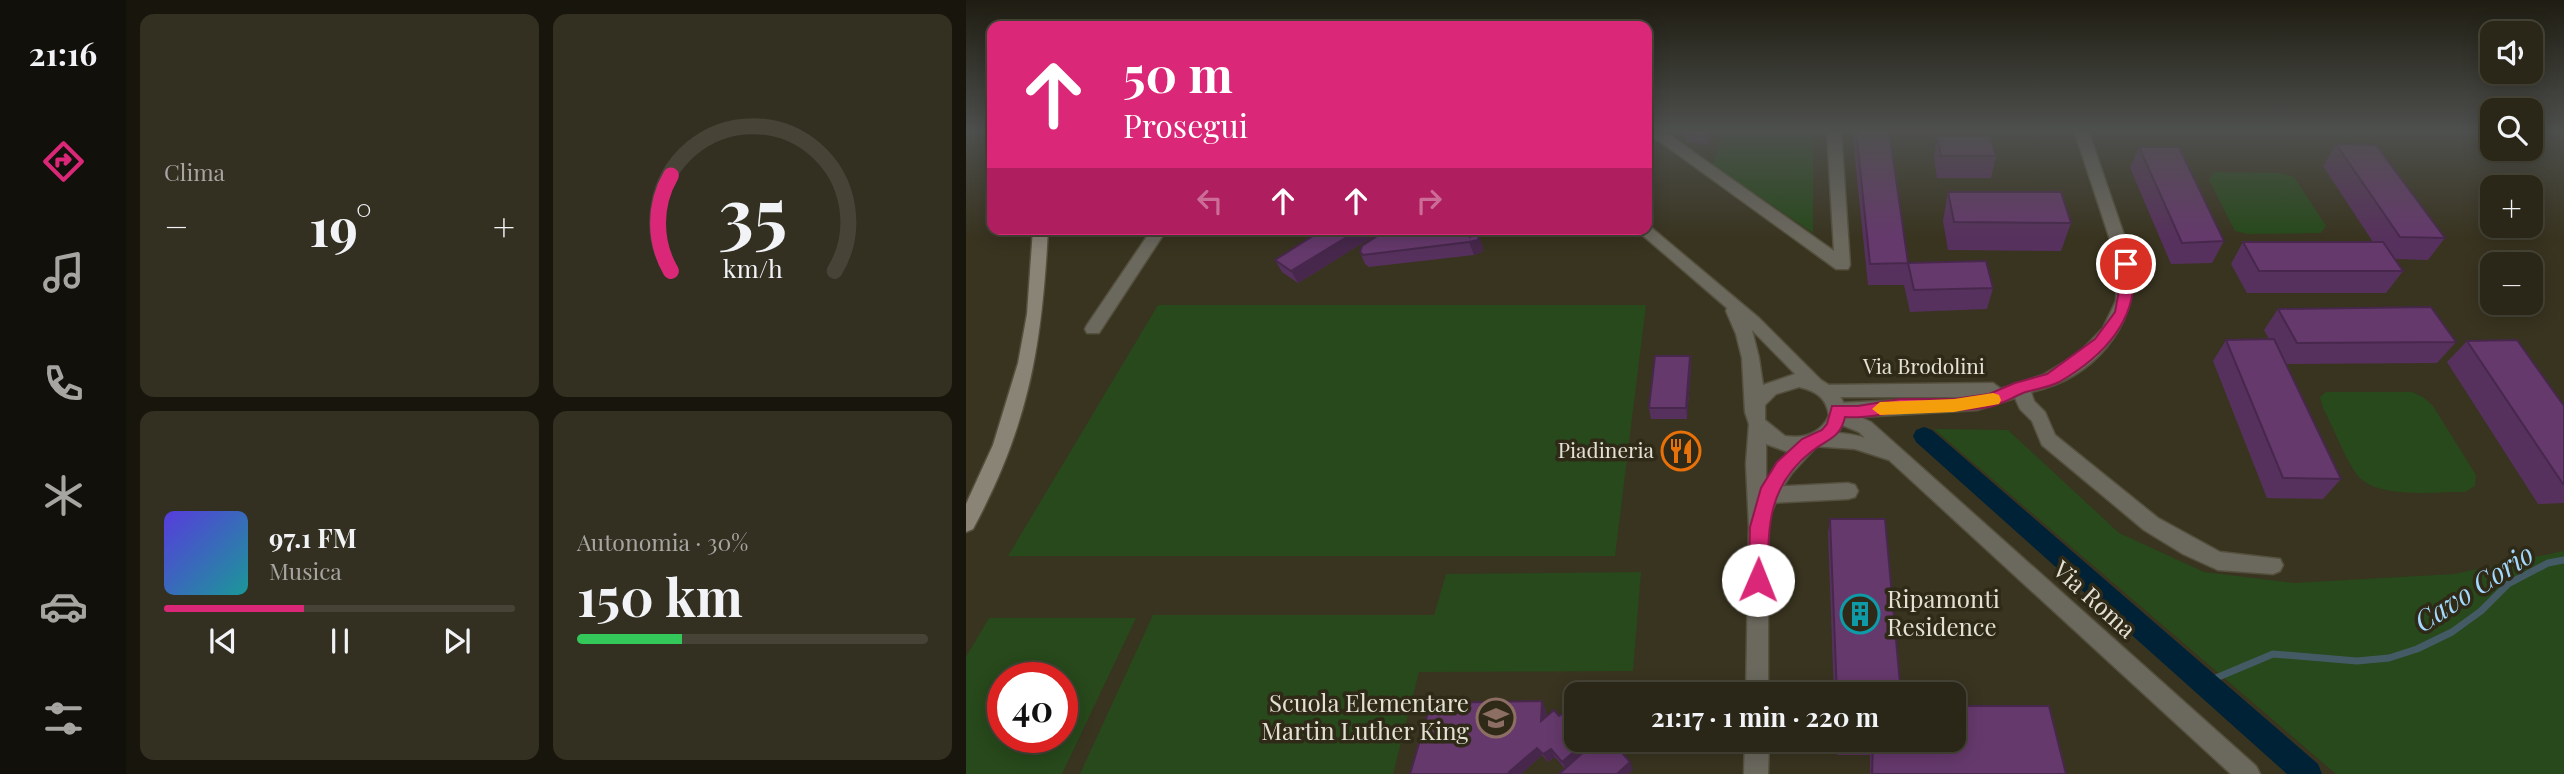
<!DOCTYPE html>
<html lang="it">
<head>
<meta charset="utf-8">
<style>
	body { margin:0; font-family:"Playfair Display",serif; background:#332f21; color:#f1f3f6; height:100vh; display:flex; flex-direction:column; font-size:26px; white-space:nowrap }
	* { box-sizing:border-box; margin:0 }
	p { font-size:23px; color:#a6a5a2 }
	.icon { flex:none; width:38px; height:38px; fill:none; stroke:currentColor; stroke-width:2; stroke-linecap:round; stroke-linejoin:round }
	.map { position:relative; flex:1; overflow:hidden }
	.drawer { display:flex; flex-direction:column; gap:14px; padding:14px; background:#18150d; width:840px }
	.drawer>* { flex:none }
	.hud { position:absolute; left:21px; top:21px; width:665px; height:214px; border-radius:14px; box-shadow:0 4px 18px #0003,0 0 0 2px #474437; background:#db2777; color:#fff; overflow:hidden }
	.fabs { position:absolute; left:1514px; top:21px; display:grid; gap:14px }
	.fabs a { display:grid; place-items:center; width:63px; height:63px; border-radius:14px; background:#2b2718; box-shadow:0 4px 18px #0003,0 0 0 2px #474437; font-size:35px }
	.speed { position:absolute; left:21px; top:662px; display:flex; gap:14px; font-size:35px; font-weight:700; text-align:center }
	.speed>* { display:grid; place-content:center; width:91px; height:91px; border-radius:50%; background:#2b2718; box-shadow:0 4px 18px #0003,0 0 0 2px #474437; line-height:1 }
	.speed .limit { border:10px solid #d22; background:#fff; color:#111 }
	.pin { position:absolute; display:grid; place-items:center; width:60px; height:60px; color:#fff; margin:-30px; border:4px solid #fff; border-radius:50%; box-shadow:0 2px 7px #0007 }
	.me { position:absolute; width:77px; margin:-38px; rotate:1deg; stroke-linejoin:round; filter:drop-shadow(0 0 5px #0008) }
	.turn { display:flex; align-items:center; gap:24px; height:147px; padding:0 21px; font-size:32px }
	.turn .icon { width:91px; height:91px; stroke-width:2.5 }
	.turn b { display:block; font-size:49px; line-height:60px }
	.lanes { display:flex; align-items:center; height:66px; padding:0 21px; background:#0003; justify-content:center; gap:35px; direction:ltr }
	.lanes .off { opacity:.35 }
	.big { font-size:52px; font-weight:700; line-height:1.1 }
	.drawer .widget { flex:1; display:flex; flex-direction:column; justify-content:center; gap:10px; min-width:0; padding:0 24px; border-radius:14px; background:#332f21 }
	.drawer .dial { align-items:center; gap:0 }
	.dial svg { height:182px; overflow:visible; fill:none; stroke:#474437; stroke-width:7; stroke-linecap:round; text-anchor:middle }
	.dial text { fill:#f1f3f6; stroke:none }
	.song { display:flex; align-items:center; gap:21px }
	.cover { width:84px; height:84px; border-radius:10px; background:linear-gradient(135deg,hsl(250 70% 55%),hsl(180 70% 35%)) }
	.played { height:7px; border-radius:4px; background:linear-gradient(90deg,#db2777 40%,#474437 40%) }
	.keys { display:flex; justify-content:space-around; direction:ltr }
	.heat { display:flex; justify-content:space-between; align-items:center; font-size:38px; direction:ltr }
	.charge { height:10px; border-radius:5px; background:linear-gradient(90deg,#34c759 30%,#474437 0) }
	.drawer .tiles { flex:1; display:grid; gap:14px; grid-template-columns:repeat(2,1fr) }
	.trip { position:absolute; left:598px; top:682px; width:402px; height:70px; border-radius:14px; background:#2b2718; box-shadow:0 4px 18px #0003,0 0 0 2px #474437; font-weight:700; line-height:70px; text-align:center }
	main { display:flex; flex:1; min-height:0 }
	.tabs { display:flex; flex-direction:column; width:126px; justify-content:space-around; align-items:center; background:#11100a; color:#a6a5a2 }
	.tabs .icon { width:49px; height:49px }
	.tabs .active { color:#db2777 }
	.tabs b { font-size:32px; color:#f1f3f6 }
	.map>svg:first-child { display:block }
</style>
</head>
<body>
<main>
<nav class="tabs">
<b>21:16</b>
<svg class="icon active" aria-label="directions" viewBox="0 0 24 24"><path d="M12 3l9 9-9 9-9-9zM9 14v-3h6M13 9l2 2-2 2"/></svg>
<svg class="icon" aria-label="music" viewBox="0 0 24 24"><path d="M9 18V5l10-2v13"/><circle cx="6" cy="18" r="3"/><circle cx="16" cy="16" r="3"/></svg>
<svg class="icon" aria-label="phone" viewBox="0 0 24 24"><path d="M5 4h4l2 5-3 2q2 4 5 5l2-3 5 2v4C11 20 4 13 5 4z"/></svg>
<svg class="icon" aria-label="climate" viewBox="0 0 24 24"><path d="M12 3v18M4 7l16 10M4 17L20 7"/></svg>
<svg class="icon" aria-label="car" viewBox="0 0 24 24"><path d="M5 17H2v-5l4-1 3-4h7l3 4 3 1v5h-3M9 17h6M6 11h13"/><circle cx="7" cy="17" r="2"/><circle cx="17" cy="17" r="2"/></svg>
<svg class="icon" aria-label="filters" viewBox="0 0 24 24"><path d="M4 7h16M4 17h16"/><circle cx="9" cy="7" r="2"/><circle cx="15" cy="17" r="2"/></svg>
</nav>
<section class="drawer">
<div class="tiles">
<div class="widget"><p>Clima</p>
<div class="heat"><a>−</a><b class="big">19°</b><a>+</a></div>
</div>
<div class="widget dial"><svg viewBox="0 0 100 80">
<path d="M14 69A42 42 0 1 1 86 69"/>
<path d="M14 69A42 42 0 0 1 14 27" stroke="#db2777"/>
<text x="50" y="56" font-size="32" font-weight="700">35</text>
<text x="50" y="72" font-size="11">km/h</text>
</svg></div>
<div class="widget">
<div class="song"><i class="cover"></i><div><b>97.1 FM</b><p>Musica</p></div></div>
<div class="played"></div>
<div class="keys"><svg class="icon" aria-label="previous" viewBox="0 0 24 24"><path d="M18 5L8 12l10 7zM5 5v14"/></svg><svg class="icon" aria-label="pause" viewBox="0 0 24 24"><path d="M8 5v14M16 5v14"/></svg><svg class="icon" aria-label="next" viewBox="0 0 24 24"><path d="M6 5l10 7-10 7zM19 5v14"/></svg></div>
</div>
<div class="widget"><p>Autonomia · 30%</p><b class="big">150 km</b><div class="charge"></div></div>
</div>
</section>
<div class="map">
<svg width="1598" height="774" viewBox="0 0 1598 774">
	<rect width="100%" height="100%" fill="#393420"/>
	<!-- green -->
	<path fill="#27491b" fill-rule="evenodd" d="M758,130H847V233L747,165Z
		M1248,172L1313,173L1328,177L1360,226L1355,233L1282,234L1269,231L1243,179Z
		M192,305H680L649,556H42Z
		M1360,392H1446L1457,397L1467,406L1510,475L1509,486L1499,492C1468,491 1408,501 1389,472C1377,453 1368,429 1357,408L1354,397Z
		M968,429L1042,430L1153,533L1238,572L1328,583L1488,574L1598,551V774H1370Z
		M675,572L667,671L453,672L427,774H114L187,615H468L467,619L480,574Z
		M23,618H170L96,774H0V657ZM96,677V737H37V677Z"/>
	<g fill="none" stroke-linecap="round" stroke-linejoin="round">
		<!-- stream -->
		<path stroke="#445b66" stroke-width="7" d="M1238,683L1307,654L1391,661L1423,658L1451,649L1486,632L1515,611L1542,584L1582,563L1598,560"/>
		<!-- canal -->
		<path fill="#002237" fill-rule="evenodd" d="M958,427L966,430L1352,764L1356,774H1321L950,442L947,436L950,430Z"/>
		<defs>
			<path id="minor" d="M681,130H692L706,137L868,251L861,130H875L884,265L882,269H870L696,143L681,135Z
				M1108,130H1122L1168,264C1170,328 1128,378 1065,392L1068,401L1079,412L1089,435L1192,518L1254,552L1314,559L1317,565L1314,571L1307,574L1252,570L1217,554L1178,530L1076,445L1066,421L1054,409L1049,398L1011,410L894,417L905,422L1290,766L1294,774H1265L923,460L889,449L846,446L843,441L846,436C861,431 884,433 899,438L893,432L866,421L863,410L866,405L872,403L1001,397H861L855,395L852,390L855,385L1027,383L1035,389L1077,375L1113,353L1137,328L1150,301L1152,264Z
				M186,229H201L133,333H121L119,329L121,325Z
				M882,483L889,485L892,491L889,497L882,499L802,503L795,501L792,495L795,489L802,487Z"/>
			<path id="tertiary" d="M681,224L793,318L855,380L871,390L880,408L881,416L873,431L866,440L849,448L826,473L816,488L802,520V695H780L783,527L780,464L783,424L779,412L776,358L770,334L760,311L761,308L674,233L672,229H681ZM786,330L829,374L797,385L793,358ZM833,387C850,391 861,398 863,416C854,434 838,439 819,436L799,420V405L810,394ZM800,444L822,452L800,482Z
				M779,740H803L802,774H778Z"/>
			<path id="secondary" d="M67,229H82C76,346 63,425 7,529L0,532V504L27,445L52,363L61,314Z"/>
		</defs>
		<!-- minor casing -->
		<use href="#minor" stroke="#54503d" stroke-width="3"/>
		<!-- tertiary casing -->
		<use href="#tertiary" stroke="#54503d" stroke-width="3"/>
		<!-- secondary casing -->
		<use href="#secondary" stroke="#54503d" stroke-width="3"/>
		<!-- minor -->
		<use href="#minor" fill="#6b685e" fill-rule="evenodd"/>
		<!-- tertiary -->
		<use href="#tertiary" fill="#6b685e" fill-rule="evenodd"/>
		<!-- secondary -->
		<use href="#secondary" fill="#898476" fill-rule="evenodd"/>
	</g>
	<!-- wall -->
	<path fill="#57315d" d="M721,130H749L742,145L720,142L719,134Z
		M886,130H982L981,133H923L942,263L1027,288L1021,309L944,312L938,285H902Z
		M971,136L1030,156L1025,178H971L968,158Z
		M1370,144L1479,238L1462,260L1428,259L1437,271L1420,293H1281L1265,264L1277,242H1407L1357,166Z
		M1173,147L1258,241L1246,263L1205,264L1164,168Z
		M982,192L1105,223L1095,251L982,250L977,221Z
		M358,229H492L517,248L516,252L508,255L403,267L399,264L394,252L417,233L416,231L332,283L316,272L309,260Z
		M1312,309L1490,342L1471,363L1320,364L1375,479L1357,499L1301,498L1247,361L1260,340L1303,339L1298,330Z
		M1501,341L1598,406V503L1572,504L1481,362Z
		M724,356L725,368L721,419H685L683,408Z
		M864,519L935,695H868L862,533Z
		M580,710V717L611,740L620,750L667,769L662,774H593L599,769L589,757L582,762L576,755L555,774H444Z
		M870,740H989L1100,774H904V755H871Z"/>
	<!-- shaded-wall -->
	<path fill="#47284c" d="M745,130H749L742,145L741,137Z
		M394,229H417L415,230L416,231L332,283L325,271Z
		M513,236L517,248L516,252L508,255L503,242Z
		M724,356L725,368L721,419L720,408Z
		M576,701L580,710L579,729L575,721Z
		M617,744L621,752L600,770L596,762Z
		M571,748L576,755L555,774H545L543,772Z
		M585,749L589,757L582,762L577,754Z
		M664,762L667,769L662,774H651Z"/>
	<!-- building -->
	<path fill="#65396c" stroke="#47284c" stroke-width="2" d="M721,130H745L741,137L719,134Z
		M890,130H923L942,263L1020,261L1027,288L948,290L942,263L904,264Z
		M971,136H1024L1030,156H975Z
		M1370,144L1410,145L1479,238L1434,237Z
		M1173,147H1213L1258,241L1216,243Z
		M982,192H1095L1105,223L988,222Z
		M358,229H394L325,271L309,260Z
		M422,229H491L504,237L507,234L513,236L512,240L503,242L397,255L394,252L396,246Z
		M1277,242H1417L1437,271H1293Z
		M1465,307L1490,342L1331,343L1312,309Z
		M1308,339L1375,479L1317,478L1260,340Z
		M1551,340L1598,406V484H1597L1501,341Z
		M689,356H724L720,408H683Z
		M864,519H919L935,695H871Z
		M576,701L575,721L588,710L593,716L601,710L611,722V728L607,731L611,736V740H614L617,744L596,762L585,749L577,754L571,748L543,772L545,774H444L465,703Z
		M989,706H1083L1100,774H906L907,745H873L872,740H989Z
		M631,740H645L664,762L651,774H593Z"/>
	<!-- sky -->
	<linearGradient id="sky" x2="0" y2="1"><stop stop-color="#1f1d12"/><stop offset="0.55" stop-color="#4e504e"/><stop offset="1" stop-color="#4e504e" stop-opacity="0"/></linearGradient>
	<rect width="1598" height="238" fill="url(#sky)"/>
	<!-- route -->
	<path fill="#db2777" stroke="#8e194d" stroke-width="2" d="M1160,259L1167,264C1174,319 1138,356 1093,382C1082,388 1068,389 1057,393C1045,398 1035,405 1022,407C993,412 966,411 937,412C917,413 899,419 879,417C874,439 861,439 846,451C801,486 802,527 802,580L799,586L792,588L786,586L783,580L784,527L795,488L811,462L836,439L856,430L861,424L866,406H892L934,399H988L1023,394L1049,383L1081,374L1129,339L1149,312L1155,280L1153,264Z"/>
	<!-- slow -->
	<path fill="#f59e0b" d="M1027,393L1033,395L1035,400L1033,404L988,412L914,415L906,409L914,402L988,399Z"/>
	<!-- icons -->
	<defs>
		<symbol id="restaurant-ring" viewBox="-11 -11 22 22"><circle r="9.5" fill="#2f2a17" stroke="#e8710a" stroke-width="1.5"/><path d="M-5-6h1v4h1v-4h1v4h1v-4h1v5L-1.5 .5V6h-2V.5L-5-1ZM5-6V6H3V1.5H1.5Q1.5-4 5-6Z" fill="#e8710a"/></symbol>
		<symbol id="building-ring" viewBox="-11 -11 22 22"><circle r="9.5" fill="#2f2a17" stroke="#0f9aa8" stroke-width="1.5"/><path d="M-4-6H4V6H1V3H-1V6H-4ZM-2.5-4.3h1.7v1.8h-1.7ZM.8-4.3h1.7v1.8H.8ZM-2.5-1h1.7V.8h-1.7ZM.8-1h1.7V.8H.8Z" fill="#0f9aa8"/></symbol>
		<symbol id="school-ring" viewBox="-11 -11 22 22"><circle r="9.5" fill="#2f2a17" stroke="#8d6e63" stroke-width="1.5"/><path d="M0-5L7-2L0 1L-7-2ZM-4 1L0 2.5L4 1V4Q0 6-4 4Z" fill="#8d6e63"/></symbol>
	</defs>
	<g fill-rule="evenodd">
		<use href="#restaurant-ring" x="693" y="429" width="44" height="44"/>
		<use href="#building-ring" x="872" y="592" width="44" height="44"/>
		<use href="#school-ring" x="508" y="696" width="44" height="44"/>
	</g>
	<g text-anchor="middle" stroke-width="7" stroke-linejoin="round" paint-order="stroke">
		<!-- street labels -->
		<g font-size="21" fill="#e3e0d4" stroke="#2f2a17">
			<text x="958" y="374">Via Brodolini</text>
		</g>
		<!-- poi labels -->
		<g font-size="21" fill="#e3e0d4" stroke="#2f2a17" text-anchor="end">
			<text x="688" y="458">Piadineria</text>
		</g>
		<!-- near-poi labels -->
		<g font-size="24" fill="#e3e0d4" stroke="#2f2a17" text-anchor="start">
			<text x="921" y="608">Ripamonti<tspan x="921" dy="28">Residence</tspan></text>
			<text x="503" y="712" text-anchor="end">Scuola Elementare<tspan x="503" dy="28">Martin Luther King</tspan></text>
		</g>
		<!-- near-street labels -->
		<g font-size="24" fill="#e3e0d4" stroke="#2f2a17">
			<text transform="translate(1128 600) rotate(42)" y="8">Via Roma</text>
		</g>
		<!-- near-water labels -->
		<g font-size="28" font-style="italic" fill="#a3d9fe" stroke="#2f2a17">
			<text transform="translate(1508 588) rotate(-33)" y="10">Cavo Corio</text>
		</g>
	</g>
</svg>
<div class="fabs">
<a><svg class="icon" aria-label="sound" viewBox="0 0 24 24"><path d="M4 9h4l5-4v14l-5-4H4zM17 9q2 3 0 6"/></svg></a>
<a><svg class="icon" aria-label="search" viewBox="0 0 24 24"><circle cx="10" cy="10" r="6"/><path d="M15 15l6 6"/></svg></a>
<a>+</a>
<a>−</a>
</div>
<div class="speed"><div class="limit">40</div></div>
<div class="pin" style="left:1160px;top:264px;background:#d93025"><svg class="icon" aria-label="arrive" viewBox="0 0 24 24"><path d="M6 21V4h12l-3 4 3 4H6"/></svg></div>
<svg class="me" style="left:792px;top:580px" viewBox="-20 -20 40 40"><circle r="19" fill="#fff"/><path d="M0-13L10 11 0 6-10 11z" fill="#db2777"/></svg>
<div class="trip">21:17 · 1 min · 220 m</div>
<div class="hud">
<div class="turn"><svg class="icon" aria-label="ahead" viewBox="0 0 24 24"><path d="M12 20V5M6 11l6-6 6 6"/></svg><div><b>50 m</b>Prosegui</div></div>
<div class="lanes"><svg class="icon off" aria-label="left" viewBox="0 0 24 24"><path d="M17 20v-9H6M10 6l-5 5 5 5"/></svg><svg class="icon" aria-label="ahead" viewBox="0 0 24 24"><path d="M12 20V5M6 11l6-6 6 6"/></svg><svg class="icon" aria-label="ahead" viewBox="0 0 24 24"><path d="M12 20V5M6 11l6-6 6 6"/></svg><svg class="icon off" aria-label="right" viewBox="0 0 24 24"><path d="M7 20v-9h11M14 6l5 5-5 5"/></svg></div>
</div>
</div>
</main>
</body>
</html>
